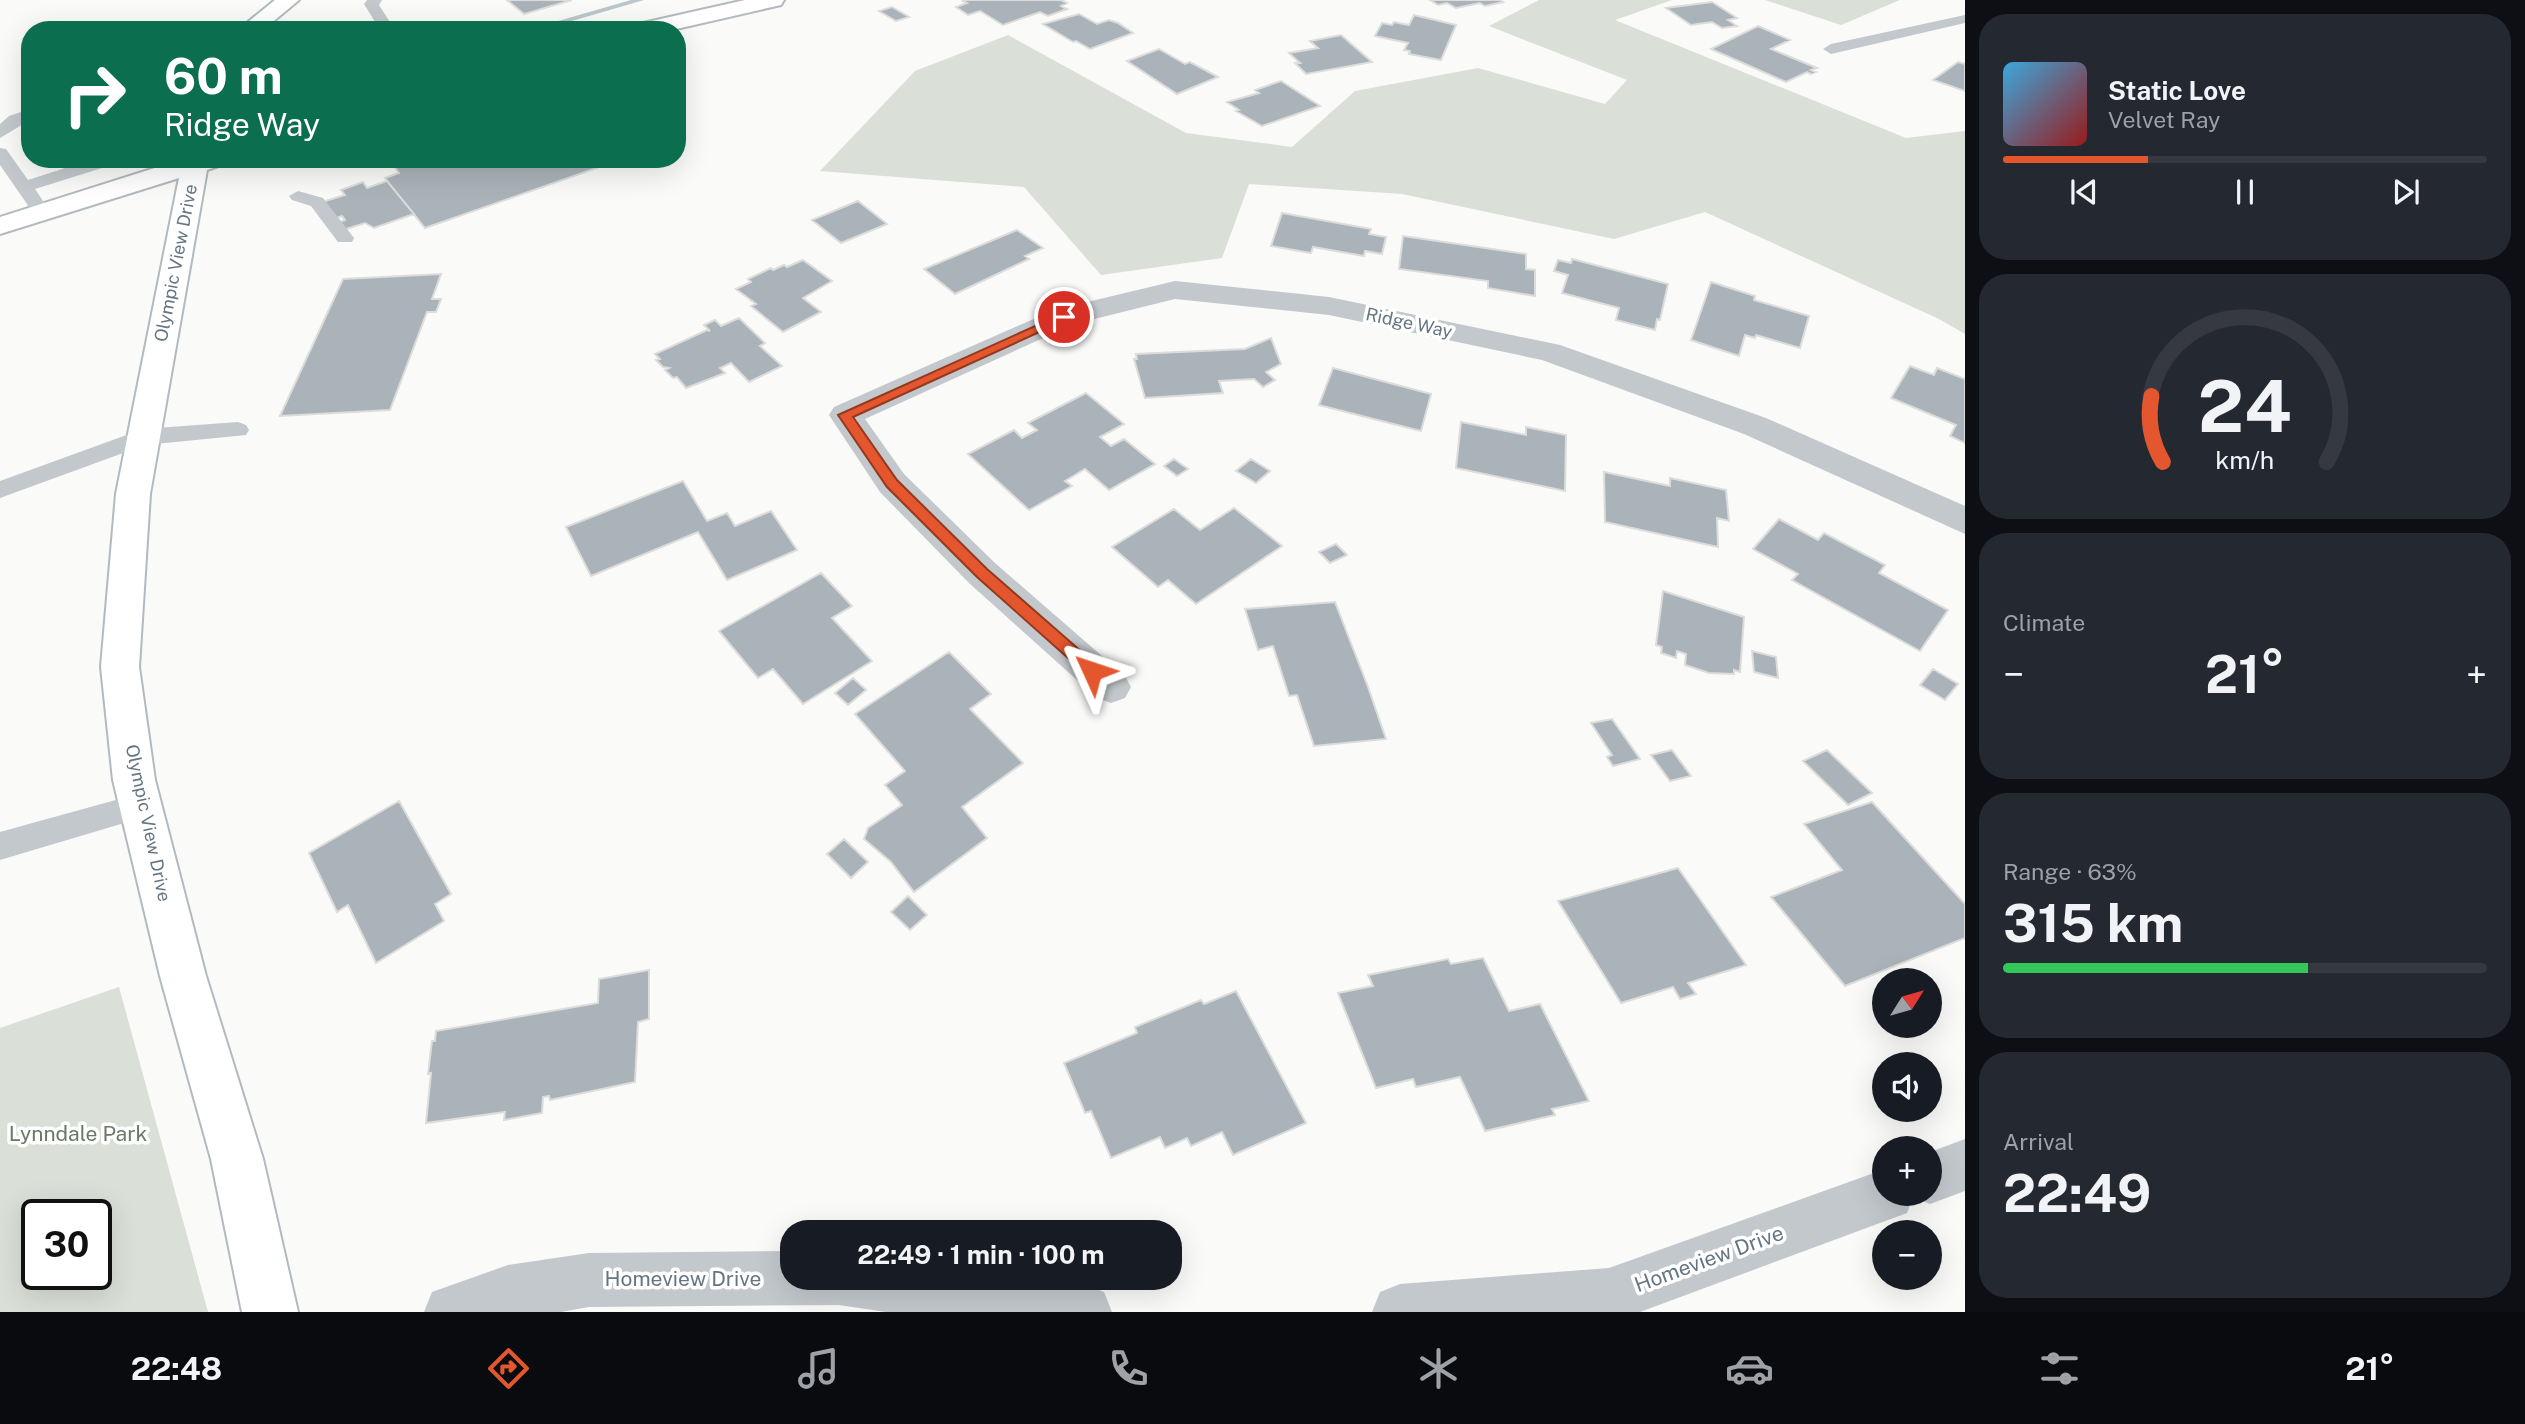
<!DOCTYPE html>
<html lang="en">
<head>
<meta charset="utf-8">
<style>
	body { margin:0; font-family:"Public Sans",sans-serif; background:#242831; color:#f1f3f6; height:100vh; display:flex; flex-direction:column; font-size:26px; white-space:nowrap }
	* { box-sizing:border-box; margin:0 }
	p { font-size:23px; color:#9ea1a6 }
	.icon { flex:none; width:38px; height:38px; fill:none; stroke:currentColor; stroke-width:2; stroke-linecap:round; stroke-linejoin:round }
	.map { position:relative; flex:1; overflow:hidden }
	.panel { display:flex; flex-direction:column; gap:14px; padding:14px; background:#0d0f14; width:560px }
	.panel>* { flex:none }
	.hud { position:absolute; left:21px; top:21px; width:665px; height:147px; border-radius:28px; box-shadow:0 7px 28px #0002; background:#0b6e4f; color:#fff; overflow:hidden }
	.needle { width:46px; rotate:53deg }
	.buttons { position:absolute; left:1872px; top:968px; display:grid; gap:14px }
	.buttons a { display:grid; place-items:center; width:70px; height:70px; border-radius:50%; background:#171b24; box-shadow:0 7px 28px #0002; font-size:35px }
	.speed { position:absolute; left:21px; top:1199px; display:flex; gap:14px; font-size:35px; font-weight:700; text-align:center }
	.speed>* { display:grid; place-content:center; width:91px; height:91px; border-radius:50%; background:#171b24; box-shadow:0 7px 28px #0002; line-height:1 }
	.speed .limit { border:4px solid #111; border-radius:10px; background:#fff; color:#111 }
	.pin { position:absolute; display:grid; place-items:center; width:60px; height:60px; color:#fff; margin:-30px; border:4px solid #fff; border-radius:50%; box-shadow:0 2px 7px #0007 }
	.me { position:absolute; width:77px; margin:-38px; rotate:312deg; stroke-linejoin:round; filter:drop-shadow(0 0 5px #0008) }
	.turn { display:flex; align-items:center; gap:24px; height:147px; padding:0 28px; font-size:32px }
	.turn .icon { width:91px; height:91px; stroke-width:2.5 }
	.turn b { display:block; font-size:49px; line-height:60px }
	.big { font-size:52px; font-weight:700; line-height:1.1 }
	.panel .widget { flex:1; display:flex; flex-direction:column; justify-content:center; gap:10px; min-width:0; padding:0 24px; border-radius:28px; background:#242831 }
	.panel .dial { align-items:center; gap:0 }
	.dial svg { height:182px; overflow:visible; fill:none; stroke:#363941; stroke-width:7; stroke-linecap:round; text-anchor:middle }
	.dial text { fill:#f1f3f6; stroke:none }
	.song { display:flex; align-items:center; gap:21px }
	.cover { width:84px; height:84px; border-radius:10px; background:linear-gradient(135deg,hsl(200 70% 55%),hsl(0 70% 35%)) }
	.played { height:7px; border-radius:4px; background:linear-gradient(90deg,#e4572e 30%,#363941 30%) }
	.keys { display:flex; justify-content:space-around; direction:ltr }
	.heat { display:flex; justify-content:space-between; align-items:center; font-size:38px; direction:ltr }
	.charge { height:10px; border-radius:5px; background:linear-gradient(90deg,#34c759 63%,#363941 0) }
	.trip { position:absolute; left:780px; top:1220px; width:402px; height:70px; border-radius:28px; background:#171b24; box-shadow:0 7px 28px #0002; font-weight:700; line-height:70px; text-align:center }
	.tab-bar { display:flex; height:112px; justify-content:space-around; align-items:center; background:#090b0e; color:#9ea1a6 }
	.tab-bar .icon { width:49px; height:49px }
	.tab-bar .selected { color:#e4572e }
	.tab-bar b { font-size:32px; color:#f1f3f6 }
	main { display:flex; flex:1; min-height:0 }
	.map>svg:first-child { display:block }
</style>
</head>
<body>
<main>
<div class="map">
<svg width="1965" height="1312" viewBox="0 0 1965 1312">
	<rect width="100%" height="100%" fill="#fafaf8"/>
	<!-- green -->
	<path fill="#dadfd7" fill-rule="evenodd" d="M1539,0H1672L1615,20L1906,138L1965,131V334L1939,319L1705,212L1614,239L1402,194L1249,184L1222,258L1101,275L1024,187L820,171L915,71L1008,35L1186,133L1292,147L1355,91L1478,68L1605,104L1627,80L1489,26Z
		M1765,0H1900L1841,25Z
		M119,987L208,1312H0V1028ZM37,1214H96V1274H37Z"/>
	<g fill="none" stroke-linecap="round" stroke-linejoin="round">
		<!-- stream -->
		<path fill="#bbc7cb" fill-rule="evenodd" d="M631,0H644L541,30H527Z"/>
	</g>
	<!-- building -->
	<path fill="#aab3b9" stroke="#dcdcda" stroke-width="2" d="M507,0H572L524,14Z
		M1061,0L1067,3L1061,6L1067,9L1048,16L1040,12L1003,25L980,11L968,15L956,7L967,3L963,1L966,0Z
		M1430,0H1500L1503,2L1485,6L1480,3L1456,8L1447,3L1438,5Z
		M1712,2L1737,18L1728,20L1737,26L1722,28L1712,22L1691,25L1666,8Z
		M892,7L909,17L896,21L879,11Z
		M1079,14L1097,24L1109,20L1118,23L1133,33L1090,49L1076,41L1073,42L1043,24Z
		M1414,15L1456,25L1441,60L1409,54L1410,51L1404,50L1408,43L1375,36L1382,23L1392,25L1394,22L1409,25Z
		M1758,26L1790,40L1771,49L1817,68L1811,70L1816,72L1811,74L1807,72L1786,82L1711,49Z
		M1341,35L1372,62L1306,74L1295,63H1300L1289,53L1318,48L1310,41Z
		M1159,49L1185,64L1190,62L1218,77L1177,94L1127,61Z
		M1958,62L1965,64V91L1933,80Z
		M1281,81L1320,106L1262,126L1236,111L1239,110L1227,102L1259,93L1255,90Z
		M57,159H88L66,169L54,160Z
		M413,159H420L424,164L440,159H600L605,165L425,228L385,178L399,173L394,166Z
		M387,181L414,214L374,228L365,223L340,231L335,224L345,220L342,216L334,219L322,202L345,195L341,190L363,182L367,188Z
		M858,201L887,224L841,243L812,220Z
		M1282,213L1371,229L1369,234L1386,237L1382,254L1365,251L1364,256L1313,247L1311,253L1271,246Z
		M1017,230L1043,248L1025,256L1029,259L955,294L924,269Z
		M1403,236L1526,254V269L1535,270V296L1488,288V281L1399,269Z
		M1572,259L1668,284L1660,320L1657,319L1655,330L1616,320L1619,308L1562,293L1568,275L1554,271L1558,260L1571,263Z
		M803,260L832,281L803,298L821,312L783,332L751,306L756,304L736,289L751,282L748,279L771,268L773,270L784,265L787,267Z
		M441,274L432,299H441L436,312H427L390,410L280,416L343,279Z
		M1711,282L1755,296L1754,300L1809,316L1800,348L1756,335L1755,338L1745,335L1739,356L1691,340Z
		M739,318L765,343L760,346L782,366L749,382L731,363L720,368L725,373L686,388L677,377L673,378L665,370L669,368L663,367L656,360L660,359L655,354L707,330L710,331L704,325L715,320L721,326Z
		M1271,338L1281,364L1266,372L1275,380L1263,387L1254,379L1219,381L1223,393L1145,398L1134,359H1137L1136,354L1245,349Z
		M1910,366L1934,375L1937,368L1965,379V443L1950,436L1956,425L1891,398Z
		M1333,368L1431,394L1421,431L1319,405Z
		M1086,393L1124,424L1100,437L1111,446L1124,439L1155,464L1109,490L1085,469L1065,481L1072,486L1029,510L968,454L1014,430L1022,438L1037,430L1028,423Z
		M1461,422L1526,435V427L1566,435L1565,491L1456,468Z
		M1174,459L1188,469L1177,476L1164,466Z
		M1251,459L1270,471L1256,483L1236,471Z
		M1604,472L1670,486V478L1726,490L1729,521L1717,518L1718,547L1605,522Z
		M683,481L707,521L727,513L735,526L771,511L797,550L727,580L698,532L591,576L566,527Z
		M1234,508L1282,546L1196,604L1168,580L1158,587L1112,547L1174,509L1200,530Z
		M1779,519L1818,540L1824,533L1885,565L1879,573L1948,610L1920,651L1792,580L1798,574L1753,549Z
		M1336,544L1347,555L1330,563L1319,552Z
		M821,573L852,606L832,618L872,661L803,704L773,669L758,678L719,631Z
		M1663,591L1744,617L1740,672L1734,670V674L1709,673L1685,665L1686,654L1677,651L1676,658L1661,653L1662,647L1656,645Z
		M1335,602L1368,687L1386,739L1314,746L1297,695L1289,696L1273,646L1258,650L1245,609Z
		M1752,651L1776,657L1778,678L1754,672Z
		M949,652L991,694L970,709L1023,763L962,807L987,838L914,892L891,862L864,839L868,828L902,805L885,785L905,771L855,714Z
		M1933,669L1958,684L1945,700L1920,685Z
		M853,678L866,690L848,705L835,693Z
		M1612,719L1640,759L1613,766L1607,757L1612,755L1591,723Z
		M1672,750L1691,776L1670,781L1651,755Z
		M1827,750L1872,793L1848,805L1803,761Z
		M399,801L451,894L435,904L444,921L376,963L348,905L337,912L309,853Z
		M1872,802L1965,904V938L1845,986L1771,897L1842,870L1804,824Z
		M844,839L868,862L851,878L827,854Z
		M1678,868L1746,965L1688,983L1696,994L1680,999L1673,987L1621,1003L1558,901Z
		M908,896L927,915L910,930L891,912Z
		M1483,958L1509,1011L1540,1004L1589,1101L1552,1109L1555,1115L1485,1131L1460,1077L1416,1087L1413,1079L1376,1088L1338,993L1373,986L1368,975L1448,959L1451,964Z
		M649,970V1019L638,1022L635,1082L550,1100L549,1096L543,1097L542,1113L504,1120L505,1112L426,1123L431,1073L428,1074L432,1041H435L436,1031L598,1003L599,979Z
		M1236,991L1306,1123L1233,1155L1222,1132L1191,1146L1187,1138L1165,1148L1160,1137L1111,1158L1091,1111L1085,1113L1064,1063L1137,1033L1135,1027L1201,1000L1204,1004Z"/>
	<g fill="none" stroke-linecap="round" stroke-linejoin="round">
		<defs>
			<path id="secondary" d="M275,0H299L263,30H238Z
				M745,0H784L781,5L672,30H631L634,25Z
				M183,159H228L224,164L207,170L150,494L139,667L155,780L206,976L263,1159L298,1312H242L211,1159L160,976L113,780L101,667L116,494L179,178L0,234V217Z"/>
		</defs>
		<!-- secondary casing -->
		<use href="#secondary" stroke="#b3babf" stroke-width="4"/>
		<!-- lane -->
		<path fill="#c3c8cc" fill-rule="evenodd" d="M367,0H382L379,5L395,30H380L364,4Z
			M1965,15V23L1831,54L1823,49L1831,44Z
			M30,109V120L0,138V124L9,116Z
			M0,148L6,149L28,180L93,159H121L118,163L35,189L51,213L42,218L36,217L0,165Z
			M298,191L323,198L354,238L352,242H338L311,206L292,200L289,196Z
			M238,422L246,425L249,430L246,435L145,445L0,498V481L143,429Z
			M141,793L151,797L155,806L151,815L0,860V832Z"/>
		<!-- street -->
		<path fill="#c3c8cc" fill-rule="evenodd" d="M1175,281L1329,297L1560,345L1766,418L1965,506V534L1744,434L1542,360L1329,315L1175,299L1074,324L865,419L904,474L995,563L1125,676L1131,687L1125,698L1111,703L1097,698L969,583L880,492L829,415L834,407L1054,310Z
			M1965,1139V1191L1930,1204L1913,1197L1907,1213L1640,1312H1372L1380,1292L1400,1284L1609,1268L1885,1169V1194H1930V1152Z
			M793,1251V1278H1036L1084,1284L1104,1292L1112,1312H886L839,1305L589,1307L561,1312H424L432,1292L508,1265L589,1253Z"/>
		<!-- secondary -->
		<use href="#secondary" fill="#fff" fill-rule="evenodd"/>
	</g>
	<!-- route -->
	<path fill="#e4572e" stroke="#94391e" stroke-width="2" d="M1064,313L1068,314V319L853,417L897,480L987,569L1098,666L1100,671L1098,675H1087L977,577L887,487L838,415Z"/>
	<g text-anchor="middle" stroke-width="7" stroke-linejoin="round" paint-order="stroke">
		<!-- street labels -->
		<g font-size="18" fill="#657683" stroke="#fff">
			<text transform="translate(176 263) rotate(-79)" y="6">Olympic View Drive</text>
			<text transform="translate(1409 323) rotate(12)" y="6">Ridge Way</text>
			<text transform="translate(148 823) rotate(78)" y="6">Olympic View Drive</text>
		</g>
		<!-- near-park labels -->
		<g font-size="21" fill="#687a64" stroke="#fff">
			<text x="78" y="1141">Lynndale Park</text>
		</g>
		<!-- near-street labels -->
		<g font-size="21" fill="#657683" stroke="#fff">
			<text transform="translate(1709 1259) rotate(-20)" y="7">Homeview Drive</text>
			<text x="683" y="1286">Homeview Drive</text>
		</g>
	</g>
</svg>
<div class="buttons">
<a><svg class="needle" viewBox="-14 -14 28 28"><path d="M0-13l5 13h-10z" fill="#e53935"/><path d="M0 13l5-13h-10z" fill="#9ea1a6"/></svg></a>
<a><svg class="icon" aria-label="sound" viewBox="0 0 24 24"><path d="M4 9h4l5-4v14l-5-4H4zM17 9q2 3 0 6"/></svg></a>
<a>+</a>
<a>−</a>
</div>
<div class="speed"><div class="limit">30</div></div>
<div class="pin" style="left:1064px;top:317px;background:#d93025"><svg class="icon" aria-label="arrive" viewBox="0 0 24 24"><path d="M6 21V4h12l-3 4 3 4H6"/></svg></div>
<svg class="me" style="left:1092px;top:671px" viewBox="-20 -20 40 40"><path d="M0-17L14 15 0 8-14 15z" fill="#e4572e" stroke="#fff" stroke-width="4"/></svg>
<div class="trip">22:49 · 1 min · 100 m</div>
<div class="hud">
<div class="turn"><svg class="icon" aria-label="right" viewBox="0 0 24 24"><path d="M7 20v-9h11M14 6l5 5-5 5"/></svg><div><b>60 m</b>Ridge Way</div></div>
</div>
</div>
<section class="panel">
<div class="widget">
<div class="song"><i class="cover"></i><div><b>Static Love</b><p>Velvet Ray</p></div></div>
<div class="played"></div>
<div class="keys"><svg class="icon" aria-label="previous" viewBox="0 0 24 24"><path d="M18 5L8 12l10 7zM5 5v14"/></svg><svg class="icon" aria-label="pause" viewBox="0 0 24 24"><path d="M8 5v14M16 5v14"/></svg><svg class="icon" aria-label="next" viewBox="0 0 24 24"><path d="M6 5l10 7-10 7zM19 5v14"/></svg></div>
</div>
<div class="widget dial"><svg viewBox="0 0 100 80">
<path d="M14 69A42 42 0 1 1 86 69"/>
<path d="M14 69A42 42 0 0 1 9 40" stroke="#e4572e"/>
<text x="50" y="56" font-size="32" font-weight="700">24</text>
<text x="50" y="72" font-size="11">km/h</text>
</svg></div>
<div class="widget"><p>Climate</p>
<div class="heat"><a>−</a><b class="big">21°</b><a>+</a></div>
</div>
<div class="widget"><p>Range · 63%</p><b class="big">315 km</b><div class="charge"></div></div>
<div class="widget"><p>Arrival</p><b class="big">22:49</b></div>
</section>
</main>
<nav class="tab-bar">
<b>22:48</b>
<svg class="icon selected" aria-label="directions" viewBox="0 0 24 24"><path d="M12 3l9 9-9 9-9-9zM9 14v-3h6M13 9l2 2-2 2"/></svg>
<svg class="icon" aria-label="music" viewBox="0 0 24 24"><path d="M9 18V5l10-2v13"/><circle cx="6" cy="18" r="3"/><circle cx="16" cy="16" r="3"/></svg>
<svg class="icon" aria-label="phone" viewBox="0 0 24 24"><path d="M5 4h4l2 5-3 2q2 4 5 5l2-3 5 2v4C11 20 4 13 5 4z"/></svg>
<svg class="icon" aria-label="climate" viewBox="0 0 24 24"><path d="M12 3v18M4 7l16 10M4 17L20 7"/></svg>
<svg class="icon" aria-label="car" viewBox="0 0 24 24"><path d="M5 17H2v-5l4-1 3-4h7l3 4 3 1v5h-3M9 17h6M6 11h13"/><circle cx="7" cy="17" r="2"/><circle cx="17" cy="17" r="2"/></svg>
<svg class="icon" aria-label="filters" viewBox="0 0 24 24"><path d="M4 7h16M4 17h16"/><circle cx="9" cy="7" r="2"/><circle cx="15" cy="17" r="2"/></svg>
<b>21°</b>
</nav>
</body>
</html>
